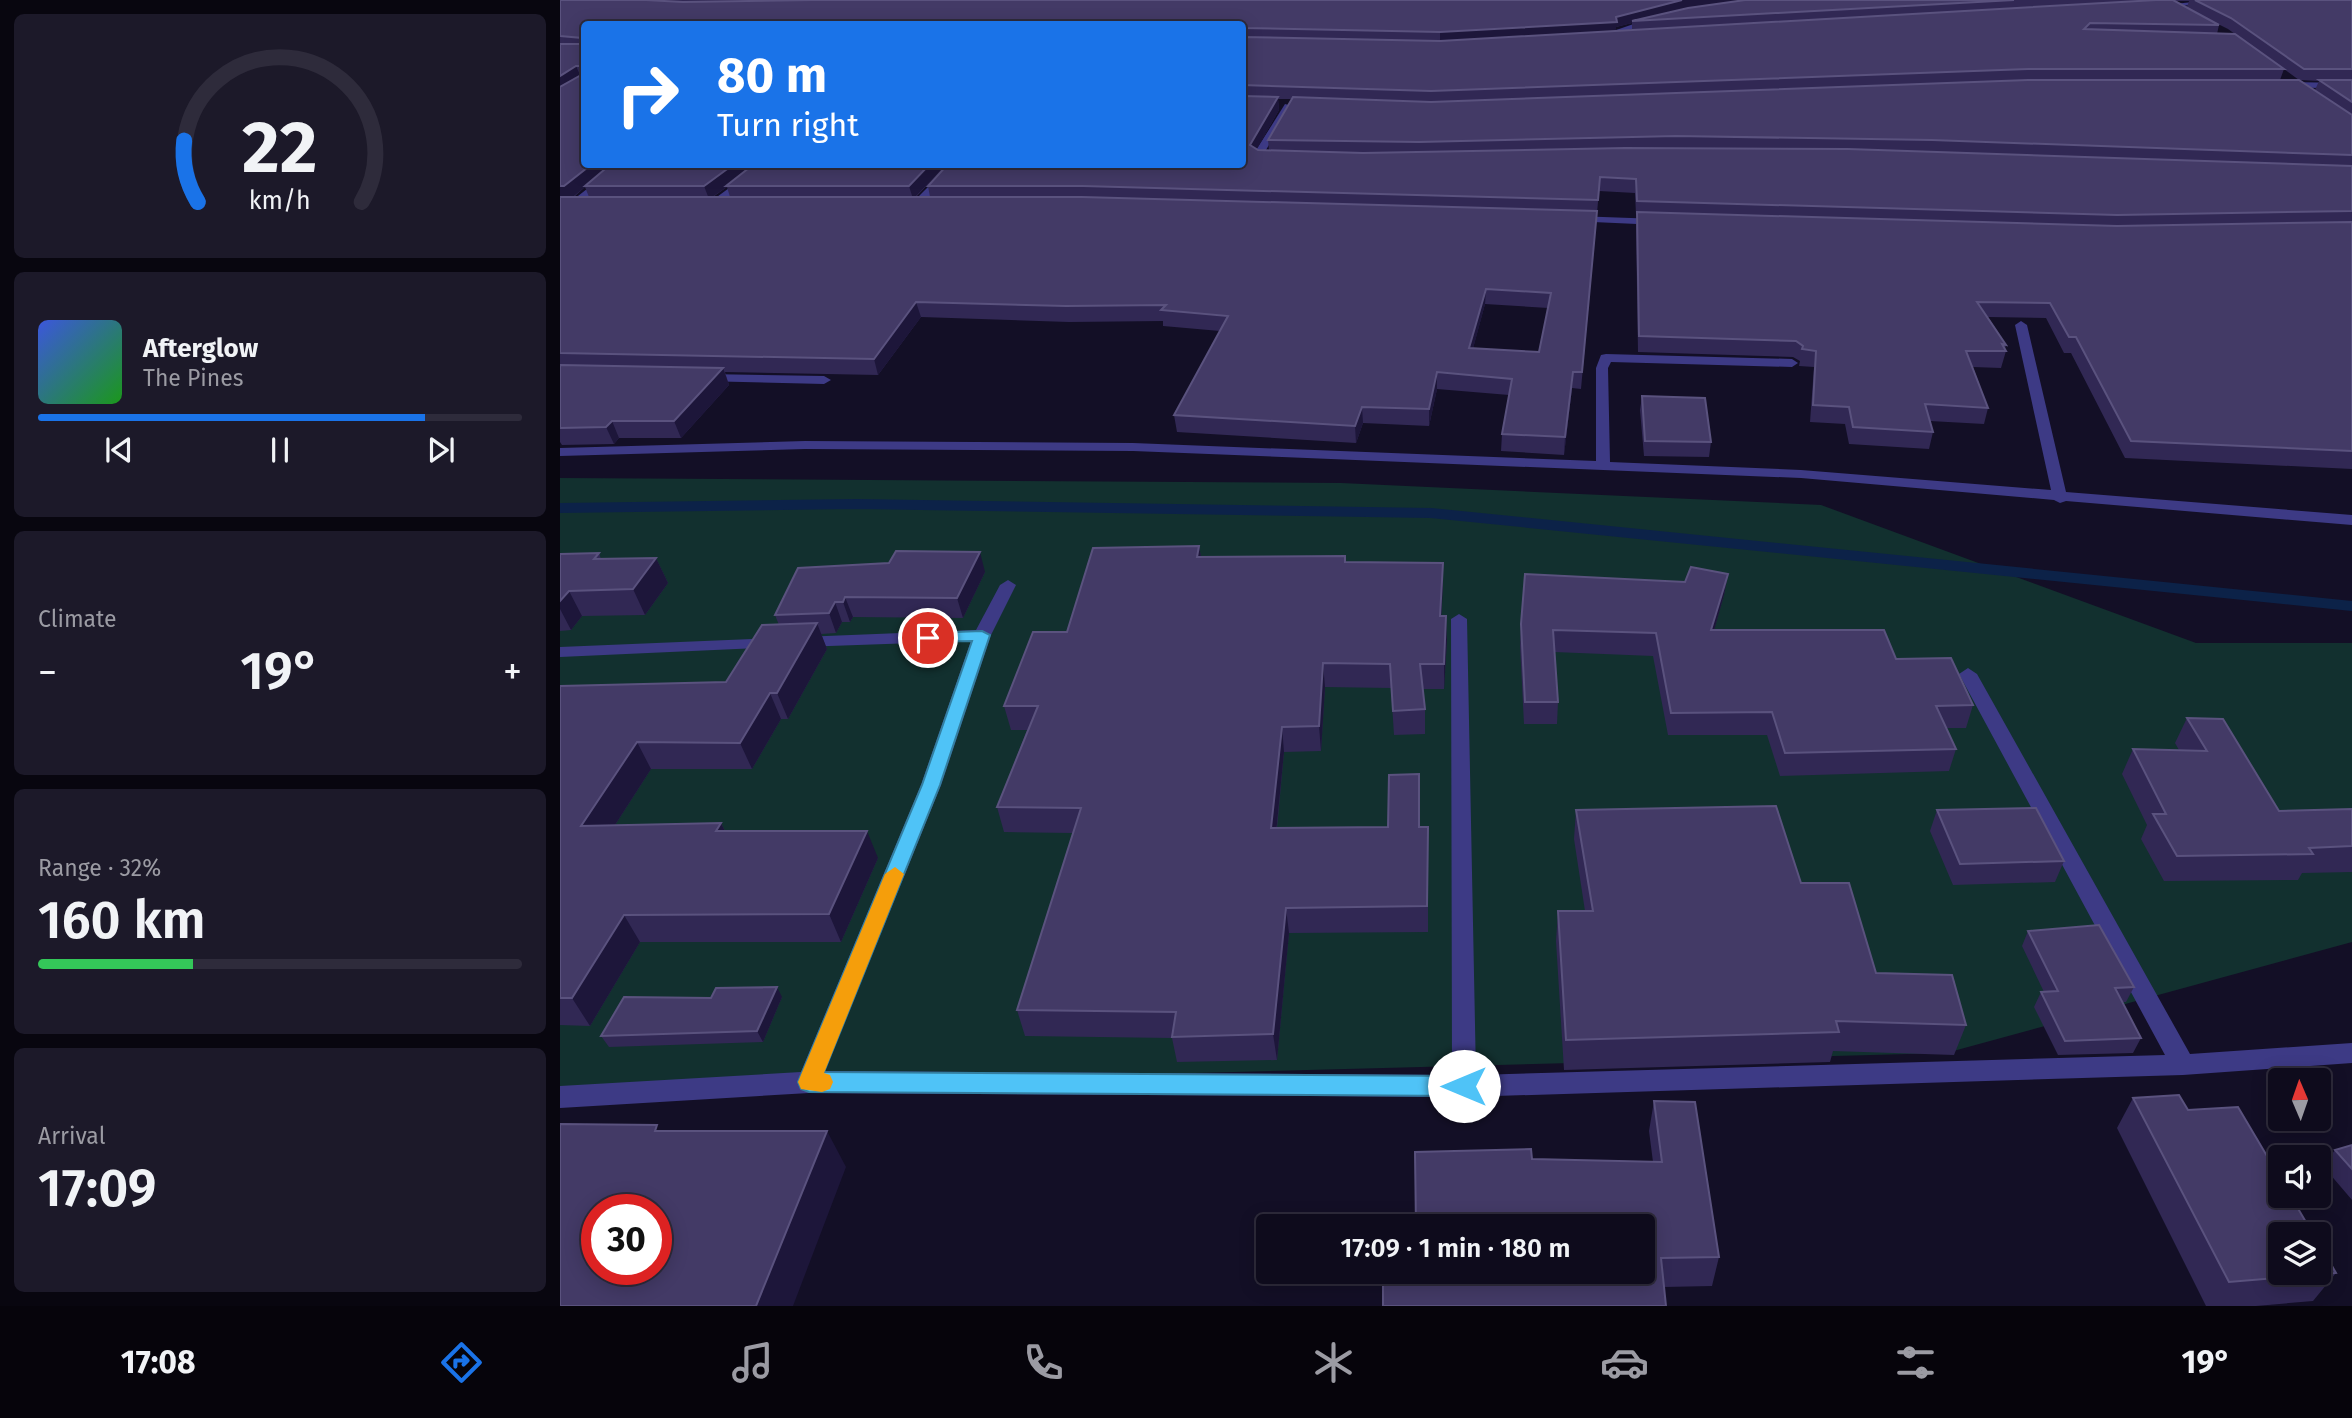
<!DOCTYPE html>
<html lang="en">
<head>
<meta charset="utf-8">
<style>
	body { margin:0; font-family:"Fira Sans",sans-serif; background:#1c1929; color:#f1f3f6; height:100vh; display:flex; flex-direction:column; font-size:26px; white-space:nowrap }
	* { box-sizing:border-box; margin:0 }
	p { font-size:23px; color:#9b9ba3 }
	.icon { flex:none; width:38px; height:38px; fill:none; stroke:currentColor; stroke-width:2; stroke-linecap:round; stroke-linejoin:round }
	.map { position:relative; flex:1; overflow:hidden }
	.drawer { display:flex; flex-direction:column; gap:14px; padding:14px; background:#08060f; width:560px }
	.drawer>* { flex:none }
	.guide { position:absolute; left:21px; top:21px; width:665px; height:147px; border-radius:7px; box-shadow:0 4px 18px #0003,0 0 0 2px #2e2b3b; background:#1a73e8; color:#fff; overflow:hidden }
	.needle { width:46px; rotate:358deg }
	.tools { position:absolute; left:1708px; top:1068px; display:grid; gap:14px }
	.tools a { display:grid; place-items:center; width:63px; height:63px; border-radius:7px; background:#0e0b1c; box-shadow:0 4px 18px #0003,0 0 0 2px #2e2b3b; font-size:35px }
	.speed { position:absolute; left:21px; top:1194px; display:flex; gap:14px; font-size:35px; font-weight:700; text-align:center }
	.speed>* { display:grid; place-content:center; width:91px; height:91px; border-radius:50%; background:#0e0b1c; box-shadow:0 4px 18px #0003,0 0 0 2px #2e2b3b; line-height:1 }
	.speed .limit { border:10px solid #d22; background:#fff; color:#111 }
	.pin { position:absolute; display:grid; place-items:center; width:60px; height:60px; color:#fff; margin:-30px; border:4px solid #fff; border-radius:50%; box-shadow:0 2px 7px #0007 }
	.me { position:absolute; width:77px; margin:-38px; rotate:270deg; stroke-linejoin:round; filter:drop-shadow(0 0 5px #0008) }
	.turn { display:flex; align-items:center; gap:24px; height:147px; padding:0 21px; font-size:32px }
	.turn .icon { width:91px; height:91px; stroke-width:2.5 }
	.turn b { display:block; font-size:49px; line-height:60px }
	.big { font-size:52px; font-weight:600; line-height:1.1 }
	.drawer .card { flex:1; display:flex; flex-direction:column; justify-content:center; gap:10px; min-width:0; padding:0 24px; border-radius:10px; background:#1c1929 }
	.drawer .dial { align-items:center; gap:0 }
	.dial svg { height:182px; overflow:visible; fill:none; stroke:#2e2b3b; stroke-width:7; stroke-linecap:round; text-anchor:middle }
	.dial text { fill:#f1f3f6; stroke:none }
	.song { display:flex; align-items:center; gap:21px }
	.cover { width:84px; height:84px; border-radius:10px; background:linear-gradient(135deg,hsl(230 70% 55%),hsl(120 70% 35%)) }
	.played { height:7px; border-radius:4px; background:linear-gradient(90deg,#1a73e8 80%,#2e2b3b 80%) }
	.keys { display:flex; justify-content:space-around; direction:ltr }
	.heat { display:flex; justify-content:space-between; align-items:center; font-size:38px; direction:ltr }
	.charge { height:10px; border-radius:5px; background:linear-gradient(90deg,#34c759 32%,#2e2b3b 0) }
	.trip { position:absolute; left:696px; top:1214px; width:399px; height:70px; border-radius:7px; background:#0e0b1c; box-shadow:0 4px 18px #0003,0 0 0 2px #2e2b3b; font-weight:600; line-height:70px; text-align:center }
	.menu { display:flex; height:112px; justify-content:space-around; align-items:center; background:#06040b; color:#9b9ba3 }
	.menu .icon { width:49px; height:49px }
	.menu .on { color:#1a73e8 }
	.menu b { font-size:32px; color:#f1f3f6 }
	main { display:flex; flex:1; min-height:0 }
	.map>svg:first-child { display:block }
</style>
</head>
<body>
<main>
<section class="drawer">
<div class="card dial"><svg viewBox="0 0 100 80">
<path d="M14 69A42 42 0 1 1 86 69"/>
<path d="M14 69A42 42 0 0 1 8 42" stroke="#1a73e8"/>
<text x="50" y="56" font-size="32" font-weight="700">22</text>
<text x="50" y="72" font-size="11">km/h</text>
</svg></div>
<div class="card">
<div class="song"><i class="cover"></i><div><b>Afterglow</b><p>The Pines</p></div></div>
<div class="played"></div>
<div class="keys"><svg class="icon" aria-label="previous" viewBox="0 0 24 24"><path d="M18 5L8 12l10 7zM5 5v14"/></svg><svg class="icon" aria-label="pause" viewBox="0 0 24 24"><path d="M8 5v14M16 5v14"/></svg><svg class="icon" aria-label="next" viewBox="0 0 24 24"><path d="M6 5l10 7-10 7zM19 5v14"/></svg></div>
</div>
<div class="card"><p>Climate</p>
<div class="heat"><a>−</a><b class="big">19°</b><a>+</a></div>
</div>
<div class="card"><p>Range · 32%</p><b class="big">160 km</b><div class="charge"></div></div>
<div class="card"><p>Arrival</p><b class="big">17:09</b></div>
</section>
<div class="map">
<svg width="1792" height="1306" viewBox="0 0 1792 1306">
	<rect width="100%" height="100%" fill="#130f26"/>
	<!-- green -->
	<path fill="#12302f" d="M0,478L781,483L1261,505L1636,643H1792V942L1386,1053L0,1090Z"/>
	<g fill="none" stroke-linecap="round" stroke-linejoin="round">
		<!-- stream -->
		<path stroke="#0c2248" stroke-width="10" d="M0,508L296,504L871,513L1792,606"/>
		<!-- minor -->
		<path fill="#3d3a85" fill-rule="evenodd" d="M1653,0H1686L1598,8L1594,6Z
			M1091,18L1098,20L1040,40L1033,38Z
			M1726,82L1792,83V89L1723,87Z
			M725,104L732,106L703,155L717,159L712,162L696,160L693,155Z
			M59,164H70L17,207H9V203Z
			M202,164H213L158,206H150V202Z
			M391,164H401L362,205H354V201Z
			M1015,216L1099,219L1104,222L1099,225L1011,221L1010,219Z
			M1461,321L1467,325L1506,492L1792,515V525L1506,501L1500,503L1494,500L1241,478L573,451L245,449L0,456V448L245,441L573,443L1036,461V368L1041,355L1046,354L1232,359L1238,363L1232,367L1051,362L1048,368L1050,462L1241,470L1491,490L1455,325Z
			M145,374L264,376L271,380L264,384L140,381L138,378Z
			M448,580L456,585L431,635L381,785L265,1071L892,1075L891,619L899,614L907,619L916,1075L1605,1055L1399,674L1408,668L1417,674L1630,1054L1792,1043V1063L1623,1075L904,1097L249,1093L0,1108V1086L241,1072L361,785L411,641L241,647L232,642L241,637L416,630L440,585Z
			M213,638L219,639L222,643L219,647L0,657V647Z"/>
	</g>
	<!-- wall -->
	<path fill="#312854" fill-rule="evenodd" d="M0,0H1792V469L1565,458L1511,353H1504L1486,318L1428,317L1446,345L1445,349L1446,351L1441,368L1413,367L1428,408L1424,424L1370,421L1373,432L1369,449L1289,444L1285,424L1250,422L1254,367L1239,366L1240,361L1233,357L1078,352L1076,227L1077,215H1076L1075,193L1039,191L1021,389L1012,388L1004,455L941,451L942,434L949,395L877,389L869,426L803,423L796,443L617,432L614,415L660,331L603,326V321L509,322L361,317L318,375L165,372L169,385L121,438H59L54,444L2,445L0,442ZM1616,1H1629L1627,7ZM1646,18L1668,29L1686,42L1657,34L1659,25ZM1072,23V30L1056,31V27ZM24,24H682V164L368,186L370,197H356L387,164H24ZM1724,69L1739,80H1720ZM1740,80L1759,81L1755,90ZM718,99H732L708,140L709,151L698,150H696L719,110ZM25,187L29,197H14ZM167,187L170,197H153ZM925,304L988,308L979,352L913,348Z
		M1082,396L1151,442L1149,457L1084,456L1080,410Z
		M639,546L641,557L785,556L786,562L883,563L881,616L887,640L884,689H863L865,709V734L834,735L831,688L765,687L761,751L724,752L717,828L860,827L868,852V932L729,933L717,1060L617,1062L612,1038L465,1036L457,1010L513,833L444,832L437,807L467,730H451L444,706L507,632Z
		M39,553L41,559L96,558L108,583L85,615L22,616L11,630L0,631V554Z
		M238,568L425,572L403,618L293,617L290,622H282L276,633L261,634L267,649L228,719H221L192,769H91L55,825L161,823L165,831L318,858L281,942H80L30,1026L0,1025V686L166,682L219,625L215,615Z
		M1168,574L1164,595L1154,630L1336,659L1413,705L1406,728H1386L1396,749L1389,771L1220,776L1207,735H1108L1093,656L994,652L998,702L997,724H964L960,646L961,624L1125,582Z
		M1627,718L1719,811L1792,809V872L1742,873L1738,880L1604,881L1581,839L1587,825L1562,774L1573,749L1619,750L1615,743Z
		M1016,810L1241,883L1316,973L1406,1025L1394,1055L1273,1051L1270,1062L1004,1070L996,941L998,911H1025L1014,839Z
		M1377,810L1504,861L1495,882L1393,885L1370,831Z
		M1468,931L1574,987L1566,1002H1562L1581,1038L1573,1053L1498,1055L1474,1007L1481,992H1484L1462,946Z
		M222,997L203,1042L49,1047L41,1036L151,998Z
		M1573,1098L1628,1110L1776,1273L1753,1301L1696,1306H1646L1557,1128Z
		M1094,1101L1159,1257L1152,1286L1104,1287L1083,1272L972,1159L1093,1162L1089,1131Z
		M1792,1145V1200L1763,1166L1775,1150Z"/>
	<!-- shaded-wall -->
	<path fill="#1d163a" d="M1122,0H1211L1072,21V23L1056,27V33L880,43V32Z
		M16,66L21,77L0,91V76Z
		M718,97L719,110L691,159L690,145Z
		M32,164H55L25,186V187L10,199L0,201V186Z
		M174,164H198L166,186L167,187L149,199L144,186Z
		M370,164H387L353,199L349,186Z
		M926,289L925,304L909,364V348Z
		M356,302L361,317L318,375L314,359Z
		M163,368L169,385L121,438L114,421Z
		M877,372V389L869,426V409Z
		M1013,372L1012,388L1004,455L1005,437Z
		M802,407L803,423L796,443L795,426Z
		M52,421L59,438L54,444L46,427Z
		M639,546L643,569L637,557Z
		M420,552L425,572L403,618L397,598Z
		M96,558L108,583L85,615L73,589Z
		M883,563V587L880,640V616Z
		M1168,574L1164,595L1148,652L1151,630Z
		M9,591L22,616L11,630L0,609V601Z
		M285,597L293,617L290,622L283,602Z
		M275,602L282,622L276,633L269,613Z
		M886,616L887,640L884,689V664Z
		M257,623L267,649L228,719L217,693Z
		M763,663L765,687L761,751L759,726Z
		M210,693L221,719L192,769L180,743Z
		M722,727L724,752L714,854L711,828Z
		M77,742L91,769L37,853L21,826Z
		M161,823L174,850L156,831Z
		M307,831L318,858L281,942L269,914Z
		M726,908L729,933L717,1060L713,1034Z
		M64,915L80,942L30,1026L12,998Z
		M217,987L222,997L203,1042L197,1031Z
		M267,1131L286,1167L233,1306H196Z"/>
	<!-- building -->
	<path fill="#433a66" stroke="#5a527e" stroke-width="2" fill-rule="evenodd" d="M0,0H86L123,2L253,0H1122L1056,17L1057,22L880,32L682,28V24H24V164H32L4,186H0V87L21,75V66H16L0,76V44H20L22,38L0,36Z
		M1185,0H1454L1072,21L1128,8Z
		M1596,0H1613L1659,25L1530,23L1524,29L1675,34L1724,69H1468L871,91L682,85V37L880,41Z
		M1635,0H1792V69H1744L1671,18Z
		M1468,80H1739L1792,115V155L1372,140L1116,136L859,142L708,140L733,97L871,102Z
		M1759,80H1792V102Z
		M682,96L718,97L690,145L698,150L803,153L1065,148L1288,149L1792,166V211L1557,215L1077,201L1076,179L1040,177L1038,200L523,186H368L388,164H682Z
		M51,164H174L144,186H25Z
		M194,164H370L349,186H166Z
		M0,197H522L1037,211L1022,372H1013L1005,437L942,434L952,379L877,372L869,409L802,407L795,426L614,415L668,316L601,310L606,305L506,306L356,302L314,359L0,353ZM926,289L991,293L979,352L909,348Z
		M1077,212L1557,226L1792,222V451L1571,441L1516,337H1509L1490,303L1417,302L1446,345L1442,344L1446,351H1406L1428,408L1365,404L1373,432L1293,427L1289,407L1253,405L1256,351L1242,349L1243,346L1236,341L1079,336Z
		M0,365L163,368L114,421H52L46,427L0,428Z
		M1082,396L1145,398L1151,442L1085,441Z
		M639,546L637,557L785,556V562L883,563L880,616H886L884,664H860L865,709L833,711L830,664L763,663L759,726L722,727L711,828L828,827L829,775L859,774V827H868L867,906L726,908L713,1034L612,1037L616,1012L457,1010L521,808L437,807L478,706H444L473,632H507L533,548Z
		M336,551L420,552L397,598L285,597L283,602H275L269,613L215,615L238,568L329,563Z
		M39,553L34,559L96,558L73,589L9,591L0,601V554Z
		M1131,567L1168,574L1151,630H1324L1336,659L1391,658L1413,705L1376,706L1396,749L1225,753L1212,712L1111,713L1096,633L993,630L998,702H965L961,624L965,574L1125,582Z
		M257,623L217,693H210L180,743L77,742L21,826L161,823L156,831H307L269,914L64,915L12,998H0V686L166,682L202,625Z
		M1627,718L1663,719L1719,811L1792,809V846L1749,848L1753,854L1617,856L1593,814H1606L1573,749L1647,751Z
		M1216,806L1241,883H1289L1316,973L1392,975L1406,1025L1276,1021L1279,1032L1006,1040L998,911H1033L1016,810Z
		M1476,808L1504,861L1400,864L1377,810Z
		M1539,925L1574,987L1555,988L1581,1038L1505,1041L1481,992L1498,991L1468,931Z
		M217,987L197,1031L41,1036L64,997L151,998L156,988Z
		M1619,1095L1628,1110L1678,1107L1720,1178V1195H1730L1753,1234H1720V1272H1759V1243L1776,1273L1669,1282L1573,1098Z
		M1094,1101L1135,1102L1159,1257L1101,1258L1106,1306H823V1272H1083V1227H856L855,1152L971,1149L972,1159L1102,1162Z
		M0,1124L97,1125L95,1131H267L196,1306H0ZM37,1209H96V1269H37Z
		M1792,1145V1169L1775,1150Z"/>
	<!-- route -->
	<path fill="#4fc3f7" stroke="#337fa1" stroke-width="2" d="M422,631L430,635L380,785L264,1072L904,1076L912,1079L915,1086L912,1093L904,1096L249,1092L241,1089L238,1082L362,785L412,641L368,642L360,638L368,633Z"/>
	<!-- slow -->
	<path fill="#f59e0b" d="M335,867L344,874L264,1073L270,1075L273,1082L270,1089L262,1092L241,1089L238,1082L325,874Z"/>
</svg>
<div class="tools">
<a><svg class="needle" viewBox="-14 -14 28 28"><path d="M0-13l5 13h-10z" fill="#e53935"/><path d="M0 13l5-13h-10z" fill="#9b9ba3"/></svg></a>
<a><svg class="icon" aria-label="sound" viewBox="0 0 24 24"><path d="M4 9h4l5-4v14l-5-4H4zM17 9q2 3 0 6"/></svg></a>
<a><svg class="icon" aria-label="layers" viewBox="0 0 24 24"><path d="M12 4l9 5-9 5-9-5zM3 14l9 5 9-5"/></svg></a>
</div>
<div class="speed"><div class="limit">30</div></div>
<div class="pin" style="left:368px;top:638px;background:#d93025"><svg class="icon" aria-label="arrive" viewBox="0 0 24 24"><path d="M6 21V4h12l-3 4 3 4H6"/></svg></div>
<svg class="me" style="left:904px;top:1086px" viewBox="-20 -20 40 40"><circle r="19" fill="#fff"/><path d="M0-13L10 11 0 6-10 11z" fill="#4fc3f7"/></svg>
<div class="trip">17:09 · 1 min · 180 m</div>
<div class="guide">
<div class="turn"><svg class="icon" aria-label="right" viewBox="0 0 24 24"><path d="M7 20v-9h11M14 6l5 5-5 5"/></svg><div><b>80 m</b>Turn right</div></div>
</div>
</div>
</main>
<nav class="menu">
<b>17:08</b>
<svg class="icon on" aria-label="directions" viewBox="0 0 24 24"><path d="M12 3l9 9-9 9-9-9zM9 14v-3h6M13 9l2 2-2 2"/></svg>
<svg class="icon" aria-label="music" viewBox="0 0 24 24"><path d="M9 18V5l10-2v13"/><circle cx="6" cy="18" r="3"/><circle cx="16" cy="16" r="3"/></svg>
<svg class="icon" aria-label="phone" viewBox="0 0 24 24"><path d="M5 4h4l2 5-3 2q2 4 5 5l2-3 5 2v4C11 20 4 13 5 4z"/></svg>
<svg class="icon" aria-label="climate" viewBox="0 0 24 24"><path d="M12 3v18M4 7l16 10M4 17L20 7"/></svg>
<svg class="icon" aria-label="car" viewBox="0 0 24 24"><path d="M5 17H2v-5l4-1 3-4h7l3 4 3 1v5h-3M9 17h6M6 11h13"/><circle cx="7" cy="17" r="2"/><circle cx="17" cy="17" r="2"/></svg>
<svg class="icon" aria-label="filters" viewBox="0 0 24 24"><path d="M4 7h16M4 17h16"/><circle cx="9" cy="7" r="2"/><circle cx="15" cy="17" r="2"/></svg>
<b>19°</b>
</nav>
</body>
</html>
